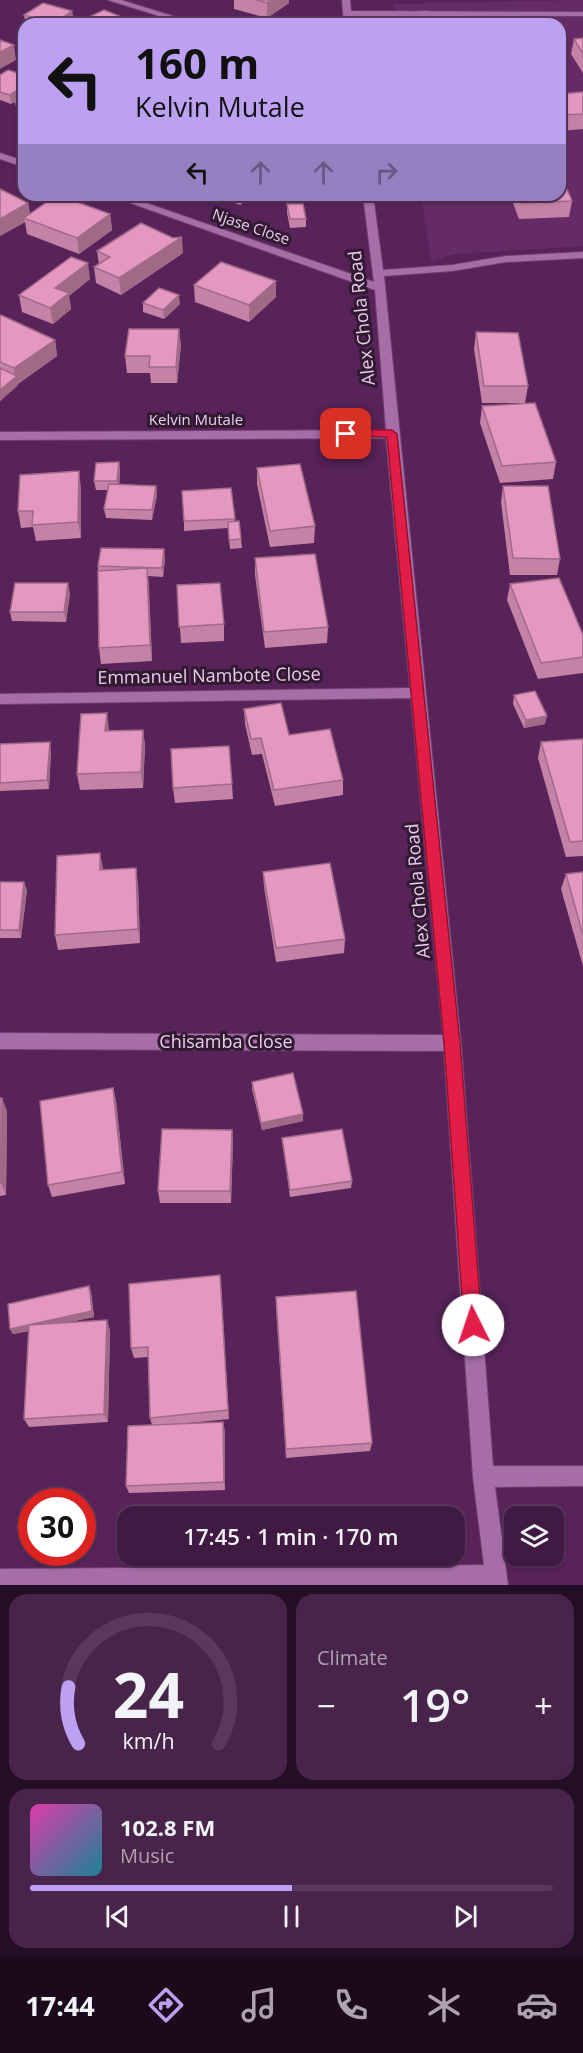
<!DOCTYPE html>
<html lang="en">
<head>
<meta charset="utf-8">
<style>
	body { margin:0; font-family:"Open Sans",sans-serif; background:#48234a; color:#f1f3f6; height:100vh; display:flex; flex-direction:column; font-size:22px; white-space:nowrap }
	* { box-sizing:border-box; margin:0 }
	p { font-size:20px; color:#aea1b2 }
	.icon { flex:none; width:33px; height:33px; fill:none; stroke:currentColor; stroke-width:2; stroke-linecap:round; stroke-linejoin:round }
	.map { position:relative; height:1585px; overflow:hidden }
	.drawer { display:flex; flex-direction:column; gap:9px; padding:9px; background:#240e25; flex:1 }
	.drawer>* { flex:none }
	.hud { position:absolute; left:18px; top:18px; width:548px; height:183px; border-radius:18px; box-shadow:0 2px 4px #0004,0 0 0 2px #5a385c; background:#bca0f2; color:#111; overflow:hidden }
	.tools { position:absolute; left:504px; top:1506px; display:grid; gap:12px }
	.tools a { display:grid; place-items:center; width:60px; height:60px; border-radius:12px; background:#411a43; box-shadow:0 2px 4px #0004,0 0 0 2px #5a385c; font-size:30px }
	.speed { position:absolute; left:18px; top:1488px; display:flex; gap:12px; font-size:30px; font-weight:700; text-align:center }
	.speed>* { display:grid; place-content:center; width:78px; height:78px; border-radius:50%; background:#411a43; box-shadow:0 2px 4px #0004,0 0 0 2px #5a385c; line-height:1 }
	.speed .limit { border:9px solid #d22; background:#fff; color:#111 }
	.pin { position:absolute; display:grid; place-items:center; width:51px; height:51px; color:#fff; margin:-26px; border-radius:12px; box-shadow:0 3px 9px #0006 }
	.me { position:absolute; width:66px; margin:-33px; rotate:356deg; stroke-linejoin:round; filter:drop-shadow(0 0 4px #0008) }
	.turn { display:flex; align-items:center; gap:21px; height:126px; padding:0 18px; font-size:27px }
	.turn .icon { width:78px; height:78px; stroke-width:2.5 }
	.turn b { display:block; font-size:42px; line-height:51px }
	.lanes { display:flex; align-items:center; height:57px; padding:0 18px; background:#0003; justify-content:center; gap:30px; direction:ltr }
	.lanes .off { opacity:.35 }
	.big { font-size:45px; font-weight:600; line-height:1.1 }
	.drawer .tile { flex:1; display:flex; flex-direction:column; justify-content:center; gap:9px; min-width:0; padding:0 21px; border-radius:18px; background:#48234a }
	.drawer .dial { align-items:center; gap:0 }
	.dial svg { height:156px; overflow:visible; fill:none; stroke:#5a385c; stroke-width:7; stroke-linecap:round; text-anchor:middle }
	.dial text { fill:#f1f3f6; stroke:none }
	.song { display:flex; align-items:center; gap:18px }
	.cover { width:72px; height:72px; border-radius:9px; background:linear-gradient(135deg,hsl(320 70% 55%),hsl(190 70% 35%)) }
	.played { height:6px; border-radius:3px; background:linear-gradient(90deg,#bca0f2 50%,#5a385c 50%) }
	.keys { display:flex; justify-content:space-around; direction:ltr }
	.heat { display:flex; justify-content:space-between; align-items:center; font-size:33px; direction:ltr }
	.drawer .tiles { flex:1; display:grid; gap:9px; grid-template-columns:1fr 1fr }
	.tile:last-child { grid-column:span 2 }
	.trip { position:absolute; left:117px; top:1506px; width:348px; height:60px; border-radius:18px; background:#411a43; box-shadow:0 2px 4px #0004,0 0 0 2px #5a385c; font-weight:600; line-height:60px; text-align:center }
	.dock { display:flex; height:96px; justify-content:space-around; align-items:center; background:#1a0a1b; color:#aea1b2 }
	.dock .icon { width:42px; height:42px }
	.dock .on { color:#bca0f2 }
	.dock b { font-size:27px; color:#f1f3f6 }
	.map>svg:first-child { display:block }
</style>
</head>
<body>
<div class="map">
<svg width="583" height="1585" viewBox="0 0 583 1585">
	<rect width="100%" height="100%" fill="#572359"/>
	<!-- built -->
	<path fill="#652b67" d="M583,0V246L454,254L431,261L421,195H560V24H397L394,4Z"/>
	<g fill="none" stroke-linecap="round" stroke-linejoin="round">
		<defs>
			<path id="lane" d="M422,11H428L432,24H424Z"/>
			<path id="street" d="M108,0H121L198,24H185Z
				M342,0H350L351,11L583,12V16H351L352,24H344Z
				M0,153L24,161V167L0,159Z
				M108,195H123L374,282L363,195H373L383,270L452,265L506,256L583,252V258L506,262L452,271L384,276L461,1043L493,1466H583V1486L495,1487L508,1585H0V1569L484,1565L473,1477L444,1051L0,1049V1033L443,1035L411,698L0,704V694L410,688L386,438L0,440V432L386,430L375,290Z"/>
		</defs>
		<!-- lane casing -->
		<use href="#lane" stroke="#704172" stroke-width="2"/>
		<!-- street casing -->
		<use href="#street" stroke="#704172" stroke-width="2"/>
		<!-- lane -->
		<use href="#lane" fill="#a66da7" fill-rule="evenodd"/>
		<!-- street -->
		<use href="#street" fill="#a66da7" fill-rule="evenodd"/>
	</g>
	<!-- wall -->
	<path fill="#c482a6" d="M234,0H289V3L267,18L234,9Z
		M72,11L73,19L66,24H26L24,15Z
		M583,38V73L571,54L574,39Z
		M0,75H24V96L11,104L0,100Z
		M583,92V129L560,131V94Z
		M24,99V122L18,118L15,102Z
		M214,195H253L240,205Z
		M510,195H560L572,201L569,217L519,219Z
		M28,203L30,214H110L112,230L79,254L27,234L25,222L0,236Z
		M287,204L306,219V227L290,228L287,213Z
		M97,251L183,253L121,295L96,283L94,267L99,264Z
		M90,279L69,296L71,309L53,324L22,312L19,295Z
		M194,285L276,297L249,322L195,302Z
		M143,303L180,304L164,319L143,312Z
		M0,316L55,340L57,356L18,384V385L0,401Z
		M476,332L528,386L525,403H482L474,349Z
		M181,345L177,383H151L150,373H127L125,356Z
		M482,406L556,462L553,479L500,483L480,423Z
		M119,462L120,471L119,485L156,486L157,495L152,520L106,518L104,509L108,490H96L94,481Z
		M257,468L315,526L314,543L270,547L257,484Z
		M503,486L560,559L557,575H510L501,502Z
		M81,488V538L36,541L33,527L21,528L18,511Z
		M231,488L235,522L241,539L242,548L230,549L228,528L184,531V521Z
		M165,558L163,577L148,576L152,661L101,664L99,648L98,566Z
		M255,558L328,627L327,643L265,648L255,575Z
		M510,584L583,635V673L538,679L507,600Z
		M177,585L224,624V641L181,643Z
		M70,593L66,622L12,621L10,612Z
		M514,695L545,724L524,728L513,704Z
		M244,709L289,735L343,780V795L275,806L262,754L252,755L245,724Z
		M109,729V731L143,730L145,746L143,788L80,790L77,774Z
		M583,739V856L566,857L538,758L541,742Z
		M0,744L51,751L49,789L0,791Z
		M232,784L233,799L175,803L173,788Z
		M103,870L138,883L140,943L58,950L55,935Z
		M263,872L345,939L344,953L276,962L264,887Z
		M583,872V966L561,889L566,874Z
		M0,882L27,890L21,938H0Z
		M252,1082L303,1114V1121L262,1130L252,1089Z
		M113,1088L116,1101L125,1184L52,1197L48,1185Z
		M0,1098L7,1111L6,1195L0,1196Z
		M232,1130L233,1142L231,1203H160L158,1191Z
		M282,1138L352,1181L351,1188L290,1197L283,1145Z
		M89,1286L91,1292L94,1317L69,1322L110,1330L108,1422L29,1427L24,1419L29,1331L13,1334L10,1329Z
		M221,1286L229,1419L179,1424L225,1431V1490L129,1493L126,1486L152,1425L150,1418L148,1357L134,1358L131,1348Z
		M276,1308L372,1443L370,1451L286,1458Z"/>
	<!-- shaded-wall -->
	<path fill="#a06a87" d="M271,0H289V3L267,18V3Z
		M72,11L73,19L66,24H54V23Z
		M14,45L16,60L0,69V52Z
		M24,86V96L11,104L10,95Z
		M240,195H253L240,205Z
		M28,203L31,219L24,218L25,222L0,236V219Z
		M110,214L112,230L79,254L77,238Z
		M182,237L183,253L121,295L119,278Z
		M88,263L90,279L69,296L71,309L53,324L50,308L55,288Z
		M276,281V297L249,322V305Z
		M179,295L180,304L164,319L163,310Z
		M179,329L181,345L177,383L176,367Z
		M55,340L57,356L18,384V385L0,401V390L15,377L14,368Z
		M119,462L120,471L119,490L117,481Z
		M79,471L81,488V538L78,522Z
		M156,486L157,495L152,520V510Z
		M164,549L165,558L163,577L162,568Z
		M147,568L149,584L152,661L150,645Z
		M68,583L70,593L66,622L64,612Z
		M107,713L109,729L108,747L105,731Z
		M547,716L545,724L524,728L526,720Z
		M143,730L145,746L143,788L141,772Z
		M50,742L51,751L49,789L47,780Z
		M100,853L103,868V885L100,870Z
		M136,868L138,883L140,943L138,929Z
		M24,882L27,890L21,938L19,930Z
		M113,1088L116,1101L125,1184L122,1172Z
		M2,1098L7,1111L6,1195L1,1183Z
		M303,1114V1121L262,1130L261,1123Z
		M232,1130L233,1142L231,1203L230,1191Z
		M220,1275L221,1286L229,1419L228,1410Z
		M89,1286L91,1292L94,1317L13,1334L10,1329Z
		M107,1320L110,1330L108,1422L104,1414Z
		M223,1422L225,1431V1490L224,1482Z"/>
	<!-- building -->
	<path fill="#e497c1" stroke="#a06a87" stroke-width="1.5" d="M256,0H271L267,3Z
		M43,3L72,11L54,23L24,15Z
		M104,10L132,21L125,24H74Z
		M583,38V54L574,39Z
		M0,40L14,45L0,52Z
		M8,70L24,75V86L10,95L0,92V75Z
		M583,92V114L560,115V94Z
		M24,99V108L15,102Z
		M560,172L572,201L521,203L518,195H560Z
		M0,189L28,203L0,219Z
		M57,195H58L110,214L77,238L24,218Z
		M287,204H303L306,219H290Z
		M141,223L173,238L182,237L119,278L94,267L110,257L97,251Z
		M71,257L88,263L55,288L69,293L50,308L19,295Z
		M221,262L276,281L249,305L194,285Z
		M159,288L179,295L163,310L143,303Z
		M1,315L55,340L14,368L0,362V316Z
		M129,329H179L176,367H149L150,356H125Z
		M476,332L518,333L528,386H484Z
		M0,368L17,376L0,390Z
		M535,403L556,462L502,466L482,406Z
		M119,462L117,481H94L96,463Z
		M300,464L315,526L270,531L257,468Z
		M79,471L78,522L32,525L33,511H18L20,475Z
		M109,484L156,486L152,510L104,509Z
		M503,486H548L560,559L513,558Z
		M231,488L235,519L184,521L182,491Z
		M239,521L241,539L229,540L228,522Z
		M101,548L164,549L162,568L98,566Z
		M315,554L328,627L264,632L255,558Z
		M147,568L150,645L99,648L98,571Z
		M559,578L583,635V657L541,663L510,584Z
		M15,583H68L64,612H10Z
		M220,583L224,624L179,627L177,585Z
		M535,691L547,716L526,720L514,695Z
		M281,703L289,735L330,729L343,780L274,790L261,738L251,739L244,709Z
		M107,713L105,731L143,730L141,772L77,774L81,714Z
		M583,739V841L570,842L541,742Z
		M50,742L47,780L0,783V744Z
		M229,746L232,784L173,788L171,749Z
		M100,853V870L136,868L138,929L55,935L57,856Z
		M330,863L345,939L276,948L263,872Z
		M583,872V935L566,874Z
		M0,882H24L19,930H0Z
		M293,1073L303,1114L261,1123L252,1082Z
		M113,1088L122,1172L48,1185L40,1101Z
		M0,1098H2L1,1183H0Z
		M162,1129L232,1130L230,1191H158Z
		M342,1129L352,1181L290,1190L282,1138Z
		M220,1275L228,1410L150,1418L148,1347L131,1348L129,1284Z
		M89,1286L92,1311L10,1329L8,1304Z
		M356,1291L372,1443L286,1449L276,1297Z
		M107,1320L104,1414L24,1419L29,1325Z
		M223,1422L224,1482L126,1486L128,1426Z"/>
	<!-- route -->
	<path fill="#e11d48" stroke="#92132f" stroke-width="1.5" d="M346,430H392L397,434L460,1043L482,1325L479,1331L473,1334L467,1331L464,1325L444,1043L387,437L342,436L340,434Z"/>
	<g text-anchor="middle" stroke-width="6" stroke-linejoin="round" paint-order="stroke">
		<!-- far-street labels -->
		<g font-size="15" fill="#ebcceb" stroke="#301931">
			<text transform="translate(251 227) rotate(19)" y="5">Njase Close</text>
			<text x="196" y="425">Kelvin Mutale</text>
		</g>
		<!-- street labels -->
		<g font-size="18" fill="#ebcceb" stroke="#301931">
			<text transform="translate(362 318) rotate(-96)" y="6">Alex Chola Road</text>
			<text transform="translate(209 676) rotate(-1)" y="6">Emmanuel Nambote Close</text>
			<text transform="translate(418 891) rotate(-95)" y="6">Alex Chola Road</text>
			<text x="226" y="1048">Chisamba Close</text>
		</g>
	</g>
</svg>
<div class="tools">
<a><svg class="icon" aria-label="layers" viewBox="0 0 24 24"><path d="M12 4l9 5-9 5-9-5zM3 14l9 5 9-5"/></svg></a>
</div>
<div class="speed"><div class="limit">30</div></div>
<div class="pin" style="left:346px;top:434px;background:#d93025"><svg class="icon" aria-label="arrive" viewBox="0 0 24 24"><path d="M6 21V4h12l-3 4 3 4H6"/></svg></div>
<svg class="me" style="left:473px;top:1325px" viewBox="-20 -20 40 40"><circle r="19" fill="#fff"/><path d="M0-13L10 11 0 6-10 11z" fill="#e11d48"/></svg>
<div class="trip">17:45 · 1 min · 170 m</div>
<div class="hud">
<div class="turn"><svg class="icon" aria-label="left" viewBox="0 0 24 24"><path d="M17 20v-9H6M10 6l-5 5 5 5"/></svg><div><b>160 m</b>Kelvin Mutale</div></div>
<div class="lanes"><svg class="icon" aria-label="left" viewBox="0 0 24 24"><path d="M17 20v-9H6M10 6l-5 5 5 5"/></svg><svg class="icon off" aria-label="ahead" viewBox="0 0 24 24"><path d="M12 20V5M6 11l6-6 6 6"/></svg><svg class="icon off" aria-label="ahead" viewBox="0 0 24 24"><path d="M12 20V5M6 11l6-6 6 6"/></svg><svg class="icon off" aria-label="right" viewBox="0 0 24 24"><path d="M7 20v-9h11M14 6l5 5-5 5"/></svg></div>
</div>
</div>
<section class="drawer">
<div class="tiles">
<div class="tile dial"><svg viewBox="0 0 100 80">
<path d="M14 69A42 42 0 1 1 86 69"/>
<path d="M14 69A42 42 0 0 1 9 40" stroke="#bca0f2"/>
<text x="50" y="56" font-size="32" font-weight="700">24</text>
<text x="50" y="72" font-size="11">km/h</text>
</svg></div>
<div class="tile"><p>Climate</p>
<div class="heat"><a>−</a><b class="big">19°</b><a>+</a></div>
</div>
<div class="tile">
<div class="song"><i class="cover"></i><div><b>102.8 FM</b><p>Music</p></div></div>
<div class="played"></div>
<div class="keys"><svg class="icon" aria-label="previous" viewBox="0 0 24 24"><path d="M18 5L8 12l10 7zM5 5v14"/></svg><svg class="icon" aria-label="pause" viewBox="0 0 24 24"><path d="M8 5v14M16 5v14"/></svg><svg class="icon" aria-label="next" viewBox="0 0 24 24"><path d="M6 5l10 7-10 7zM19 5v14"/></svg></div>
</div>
</div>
</section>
<nav class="dock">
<b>17:44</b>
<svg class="icon on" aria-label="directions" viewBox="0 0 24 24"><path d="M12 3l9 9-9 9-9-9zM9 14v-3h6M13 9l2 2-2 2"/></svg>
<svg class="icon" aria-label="music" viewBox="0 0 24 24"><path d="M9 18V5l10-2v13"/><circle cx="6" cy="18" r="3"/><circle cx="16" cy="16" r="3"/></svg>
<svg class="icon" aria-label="phone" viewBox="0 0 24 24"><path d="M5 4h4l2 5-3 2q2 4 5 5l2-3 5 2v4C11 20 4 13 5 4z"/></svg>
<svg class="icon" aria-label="climate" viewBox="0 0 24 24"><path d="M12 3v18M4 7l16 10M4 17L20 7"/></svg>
<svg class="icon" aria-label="car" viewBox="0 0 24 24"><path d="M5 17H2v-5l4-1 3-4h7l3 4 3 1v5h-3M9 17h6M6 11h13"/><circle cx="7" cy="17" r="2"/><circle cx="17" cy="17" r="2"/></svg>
</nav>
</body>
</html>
